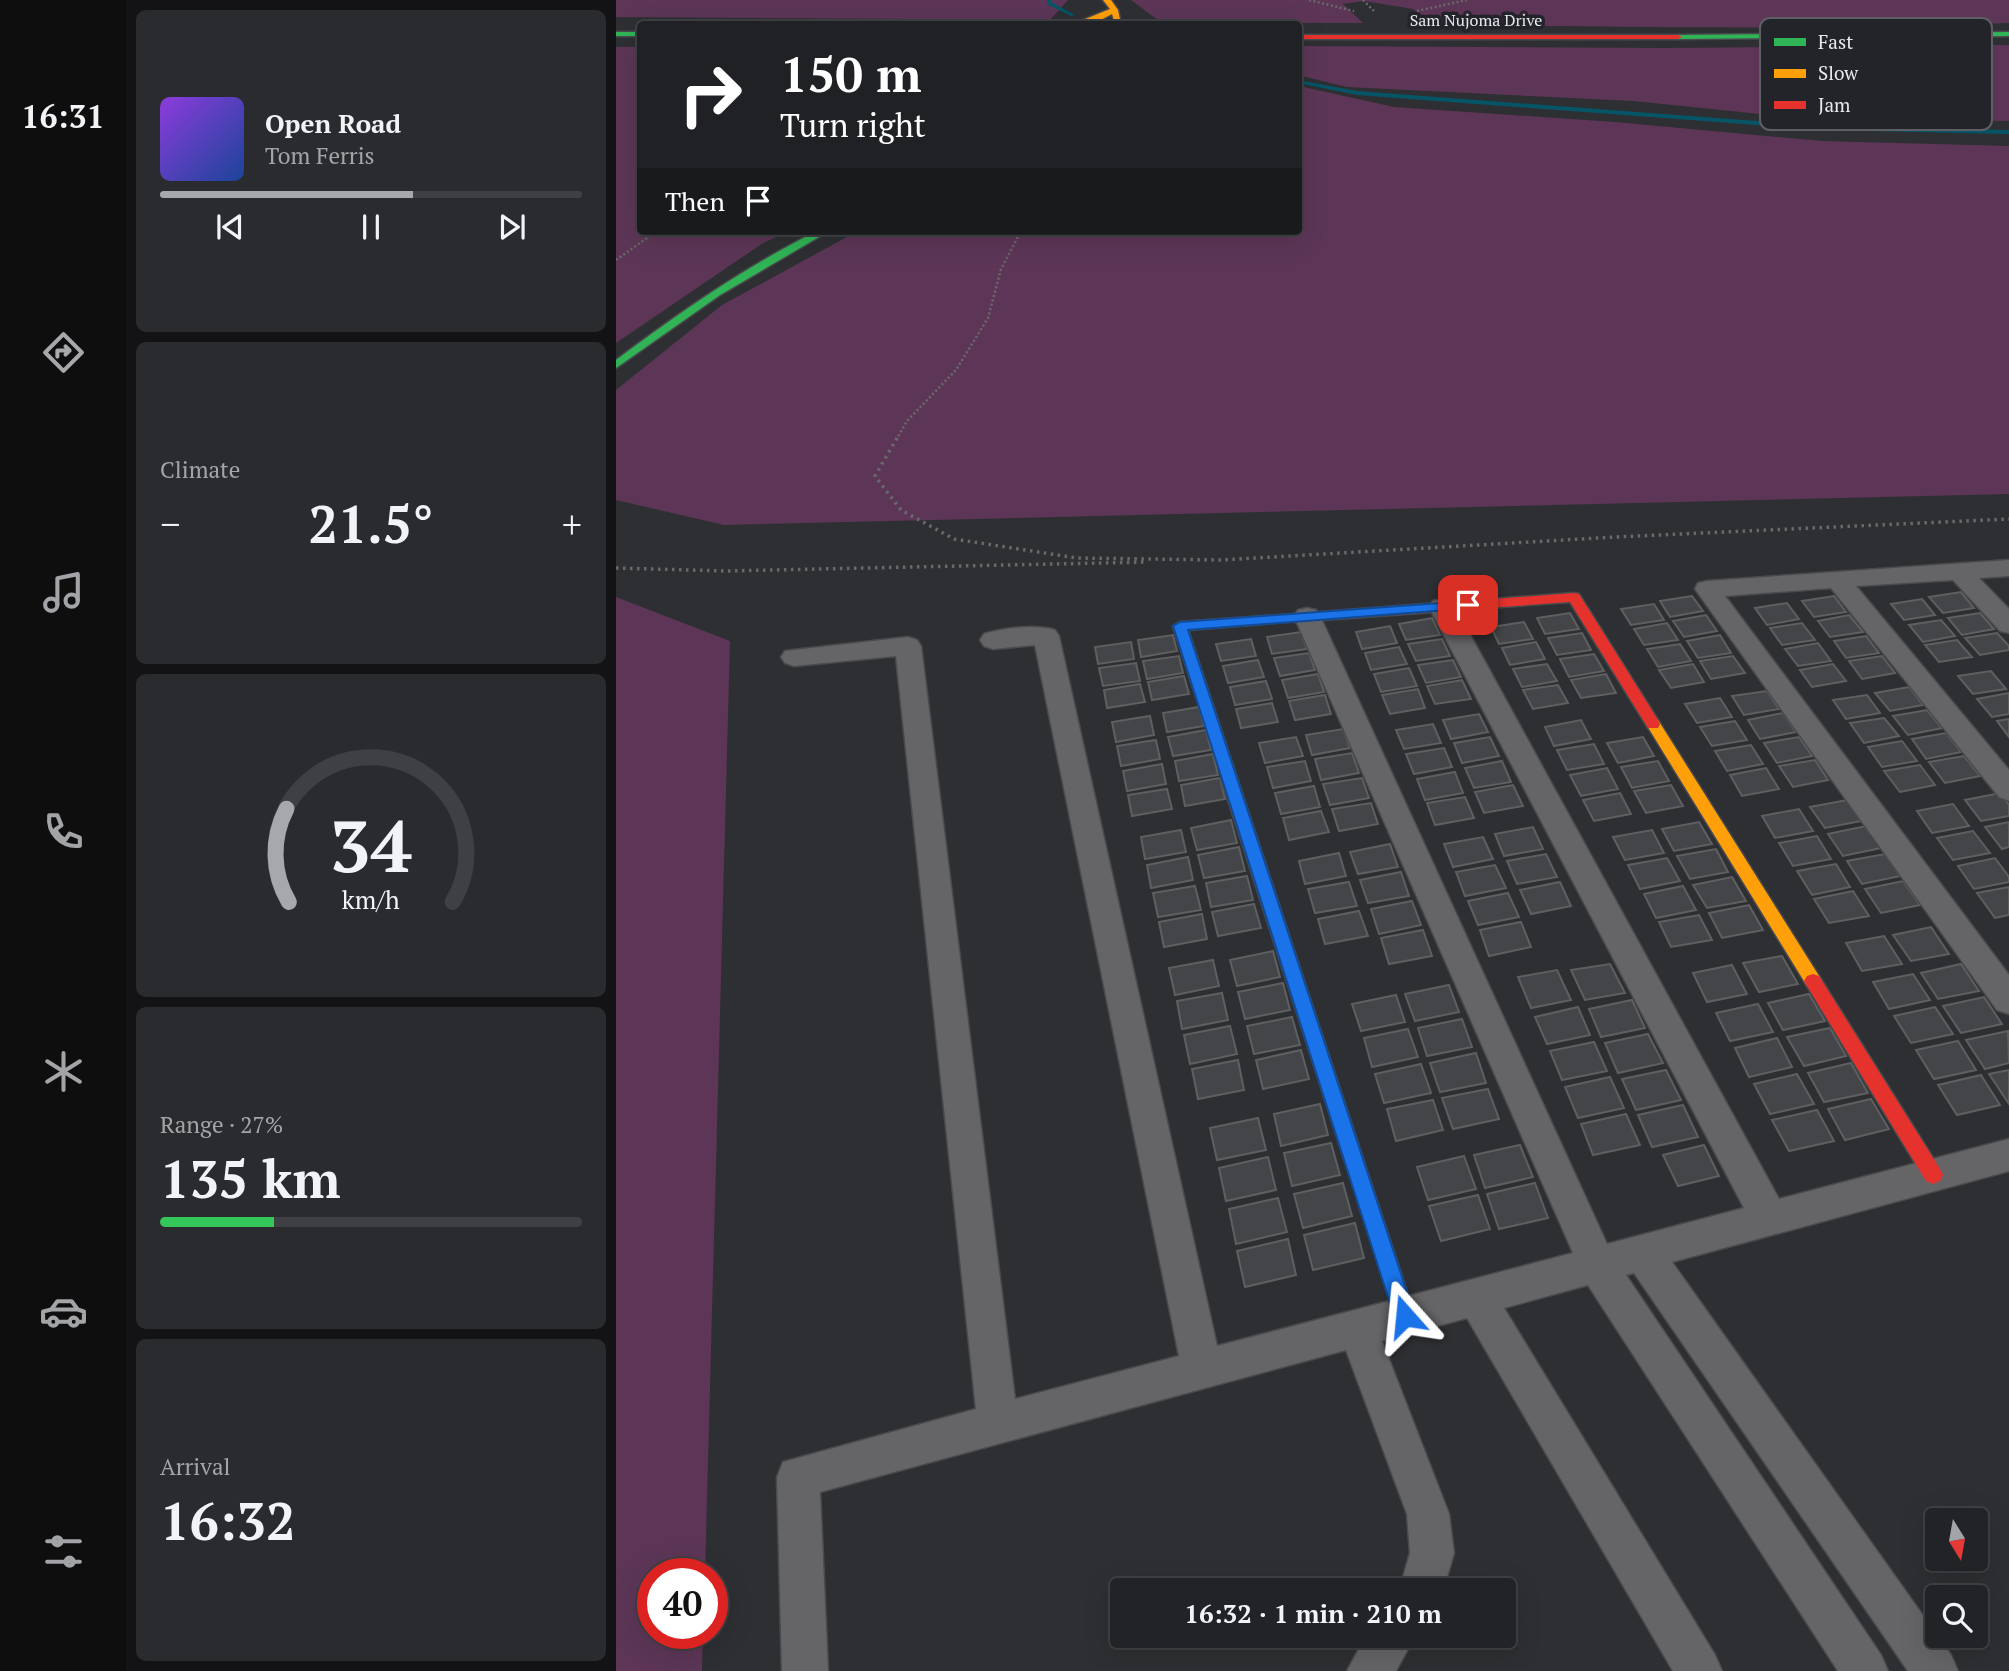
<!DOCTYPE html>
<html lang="en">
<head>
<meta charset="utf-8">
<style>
	body { margin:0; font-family:"PT Serif",serif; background:#2a2b2e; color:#f1f3f6; height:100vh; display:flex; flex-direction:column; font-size:26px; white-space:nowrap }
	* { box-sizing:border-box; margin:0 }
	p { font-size:23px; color:#a2a4a7 }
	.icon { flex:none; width:38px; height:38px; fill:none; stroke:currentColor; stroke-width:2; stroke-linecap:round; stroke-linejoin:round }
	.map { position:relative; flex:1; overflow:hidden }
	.panel { display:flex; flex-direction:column; gap:10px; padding:10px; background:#131315; width:490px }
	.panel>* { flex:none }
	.top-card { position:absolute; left:21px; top:21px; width:665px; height:214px; border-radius:7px; box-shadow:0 7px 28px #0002,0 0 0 2px #3f4043; background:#202124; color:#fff; overflow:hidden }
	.needle { width:46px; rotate:169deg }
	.tools { position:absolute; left:1309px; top:1508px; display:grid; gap:14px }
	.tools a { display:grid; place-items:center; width:63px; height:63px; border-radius:7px; background:#222326; box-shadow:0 7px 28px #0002,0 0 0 2px #3f4043; font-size:35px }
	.speed { position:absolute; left:21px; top:1558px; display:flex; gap:14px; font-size:35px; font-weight:700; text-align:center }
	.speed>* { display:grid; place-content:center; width:91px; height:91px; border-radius:50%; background:#222326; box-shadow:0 7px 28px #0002,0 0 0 2px #3f4043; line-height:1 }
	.speed .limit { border:10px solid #d22; background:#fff; color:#111 }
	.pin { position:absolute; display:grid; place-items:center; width:60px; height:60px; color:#fff; margin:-30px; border-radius:14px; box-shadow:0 4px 10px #0006 }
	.me { position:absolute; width:77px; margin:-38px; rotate:342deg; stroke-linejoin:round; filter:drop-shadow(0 0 5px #0008) }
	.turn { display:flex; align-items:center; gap:24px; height:147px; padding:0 28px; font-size:32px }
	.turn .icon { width:91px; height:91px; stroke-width:2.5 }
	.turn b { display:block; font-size:49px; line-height:60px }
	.then { display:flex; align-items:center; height:66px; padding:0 28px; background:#0003; gap:14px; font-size:26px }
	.big { font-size:52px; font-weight:700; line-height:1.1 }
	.panel .widget { flex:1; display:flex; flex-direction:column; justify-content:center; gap:10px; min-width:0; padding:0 24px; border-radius:10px; background:#2a2b2e }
	.panel .dial { align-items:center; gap:0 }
	.dial svg { height:182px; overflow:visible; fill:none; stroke:#3f4043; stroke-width:7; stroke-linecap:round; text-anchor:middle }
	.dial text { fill:#f1f3f6; stroke:none }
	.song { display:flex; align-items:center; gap:21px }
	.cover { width:84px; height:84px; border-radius:10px; background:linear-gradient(135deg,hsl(270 70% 55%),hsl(220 70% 35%)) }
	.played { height:7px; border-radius:4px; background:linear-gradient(90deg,#a7a8ac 60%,#3f4043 60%) }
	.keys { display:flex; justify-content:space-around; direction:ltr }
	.heat { display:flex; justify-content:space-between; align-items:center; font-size:38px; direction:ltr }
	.charge { height:10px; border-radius:5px; background:linear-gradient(90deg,#34c759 27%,#3f4043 0) }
	.trip { position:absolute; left:494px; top:1578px; width:406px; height:70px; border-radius:7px; background:#222326; box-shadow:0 7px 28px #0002,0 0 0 2px #3f4043; font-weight:700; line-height:70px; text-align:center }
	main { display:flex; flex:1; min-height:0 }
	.dock { display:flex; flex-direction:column; width:126px; justify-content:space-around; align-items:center; background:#0e0e0f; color:#a2a4a7 }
	.dock .icon { width:49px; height:49px }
	.dock .on { color:#a7a8ac }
	.dock b { font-size:32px; color:#f1f3f6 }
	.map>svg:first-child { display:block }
</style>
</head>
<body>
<main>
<nav class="dock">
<b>16:31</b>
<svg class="icon on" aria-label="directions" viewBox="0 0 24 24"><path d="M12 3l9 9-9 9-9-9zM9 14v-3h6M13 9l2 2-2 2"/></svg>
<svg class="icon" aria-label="music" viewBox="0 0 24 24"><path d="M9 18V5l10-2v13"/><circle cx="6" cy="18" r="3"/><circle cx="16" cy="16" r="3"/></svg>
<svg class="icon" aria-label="phone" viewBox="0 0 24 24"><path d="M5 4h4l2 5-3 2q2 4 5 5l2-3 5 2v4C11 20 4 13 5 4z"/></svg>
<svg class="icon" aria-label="climate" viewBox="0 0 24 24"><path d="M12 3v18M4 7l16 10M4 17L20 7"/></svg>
<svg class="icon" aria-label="car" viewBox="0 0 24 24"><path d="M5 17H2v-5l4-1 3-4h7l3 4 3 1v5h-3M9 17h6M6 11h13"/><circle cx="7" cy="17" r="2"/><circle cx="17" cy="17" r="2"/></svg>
<svg class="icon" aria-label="filters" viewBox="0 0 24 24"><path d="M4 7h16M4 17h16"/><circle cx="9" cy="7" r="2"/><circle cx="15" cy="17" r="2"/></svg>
</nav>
<section class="panel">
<div class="widget">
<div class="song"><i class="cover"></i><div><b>Open Road</b><p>Tom Ferris</p></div></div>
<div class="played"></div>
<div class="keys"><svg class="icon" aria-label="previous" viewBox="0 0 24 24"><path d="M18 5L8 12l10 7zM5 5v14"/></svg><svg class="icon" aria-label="pause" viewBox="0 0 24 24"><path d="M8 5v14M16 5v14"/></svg><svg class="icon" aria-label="next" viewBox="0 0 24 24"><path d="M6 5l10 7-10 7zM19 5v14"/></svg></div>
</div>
<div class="widget"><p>Climate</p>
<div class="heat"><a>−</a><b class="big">21.5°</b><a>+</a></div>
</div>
<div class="widget dial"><svg viewBox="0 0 100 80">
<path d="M14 69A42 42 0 1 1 86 69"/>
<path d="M14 69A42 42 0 0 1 13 28" stroke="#a7a8ac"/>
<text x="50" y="56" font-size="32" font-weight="700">34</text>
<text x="50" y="72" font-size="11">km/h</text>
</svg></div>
<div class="widget"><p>Range · 27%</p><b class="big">135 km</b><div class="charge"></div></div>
<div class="widget"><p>Arrival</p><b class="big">16:32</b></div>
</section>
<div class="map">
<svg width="1393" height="1671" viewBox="0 0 1393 1671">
	<rect width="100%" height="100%" fill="#2e2f32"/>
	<!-- green -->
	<path fill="#5d3657" d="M0,0H452L434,20L0,17Z
		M515,0H1393V23C1202,31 1011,26 819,25L797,9L748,1L727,4L747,23H570L543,21Z
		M1393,45V121L1185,118L1017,101L731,87L682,75L683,46L1048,48Z
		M0,47H24V231H173L147,243L0,343Z
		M683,86L778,107L999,122L1206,141L1393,146V494L108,525L0,500V390L106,305L242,231H682Z
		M0,597L114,641L89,1573H37V1633H87L86,1671H0Z"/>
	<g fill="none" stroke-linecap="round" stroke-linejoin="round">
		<!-- stream -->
		<path fill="#055567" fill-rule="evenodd" d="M431,0H435V2L459,15L455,16L431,4Z
			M682,80L741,91L1206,126L1393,130V134L1206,130L741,95L682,83Z"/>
	</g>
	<!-- building -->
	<path fill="#444548" stroke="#5d5f61" stroke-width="2" d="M1345,592L1358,608L1327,613L1313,597Z
		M1076,596L1087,611L1054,617L1044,601Z
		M1218,596L1230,612L1198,617L1186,601Z
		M1306,599L1319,615L1288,620L1275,604Z
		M1171,603L1183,619L1151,625L1139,608Z
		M1038,604L1048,620L1015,625L1005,609Z
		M954,613L963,629L929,634L921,618Z
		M1364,613L1378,629L1346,635L1332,618Z
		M1090,615L1101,631L1068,637L1057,621Z
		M1233,615L1247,632L1214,637L1202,621Z
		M816,618L824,635L790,640L783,624Z
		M1325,620L1339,636L1307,642L1293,625Z
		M908,622L917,639L883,644L875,627Z
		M1051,623L1062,640L1028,645L1018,629Z
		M1186,623L1199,640L1166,645L1154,628Z
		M774,626L781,643L746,649L740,632Z
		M685,632L691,649L656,654L651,637Z
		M966,633L975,650L941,655L932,638Z
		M1381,633L1393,646V650L1364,655L1349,638Z
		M557,635L561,651L525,657L522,640Z
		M1104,635L1115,653L1082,658L1071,641Z
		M1250,636L1263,653L1230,658L1218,641Z
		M635,639L640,656L605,661L600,644Z
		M826,639L834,656L800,661L792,644Z
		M1341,640L1356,657L1323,662L1309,645Z
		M515,642L518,659L482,664L479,647Z
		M920,642L929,659L894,665L886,648Z
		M1202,643L1215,661L1182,666L1169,649Z
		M1064,644L1075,661L1042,667L1031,649Z
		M783,647L791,664L755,670L749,653Z
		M693,653L699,670L664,676L658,658Z
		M978,654L988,671L953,677L944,659Z
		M563,656L567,673L531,679L527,661Z
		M1117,656L1129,673L1095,679L1084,661Z
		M1266,656L1279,673L1246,679L1233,661Z
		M642,660L648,677L612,683L607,666Z
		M837,660L845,677L810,683L802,665Z
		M520,663L524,681L487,686L483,668Z
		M931,664L941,681L906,687L897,669Z
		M1077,664L1088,682L1055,688L1043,670Z
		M1217,664L1230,681L1196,687L1184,670Z
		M793,668L801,686L765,692L758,674Z
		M1375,671L1390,689L1357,694L1342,676Z
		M702,674L708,692L672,698L666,680Z
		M990,674L1000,693L965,698L955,680Z
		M568,676L573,694L536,700L532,682Z
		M846,680L855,699L819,704L811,686Z
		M650,681L656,699L619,705L614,687Z
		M524,684L529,702L491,708L488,690Z
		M942,685L952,703L917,709L907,690Z
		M1293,687L1307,705L1274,711L1259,693Z
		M802,689L809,708L774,714L766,695Z
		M1151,691L1163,709L1128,715L1116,696Z
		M1393,693V714L1376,717L1361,699Z
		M709,695L715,714L679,720L673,701Z
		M1251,695L1264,713L1230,719L1217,700Z
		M1104,698L1116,717L1081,723L1069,704Z
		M656,703L662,722L625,728L620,709Z
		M583,707L588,726L551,732L547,713Z
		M1311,710L1326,728L1292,735L1277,716Z
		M1167,713L1180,732L1144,739L1132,720Z
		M863,714L872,732L835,739L827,720Z
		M534,716L538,735L500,742L496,722Z
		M1268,718L1283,736L1248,743L1234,723Z
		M1393,719V737L1381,721Z
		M965,720L975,739L938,746L929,727Z
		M1119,721L1131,740L1096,746L1084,727Z
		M817,724L825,743L788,749L780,730Z
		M727,729L734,748L696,755L690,735Z
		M590,730L595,750L557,756L552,737Z
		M1330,733L1345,752L1310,759L1296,739Z
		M680,737L687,756L649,763L643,743Z
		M874,737L883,756L846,763L838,743Z
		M1027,737L1038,756L1002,763L991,743Z
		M1183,737L1196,756L1161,763L1148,743Z
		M540,740L544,759L505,766L501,746Z
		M1286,741L1301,761L1266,767L1252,747Z
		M978,744L988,764L951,770L941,750Z
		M1135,745L1147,764L1111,771L1099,751Z
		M828,748L836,767L798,774L790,754Z
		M736,753L743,773L705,780L699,759Z
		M597,754L602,775L563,781L559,761Z
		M1348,756L1364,776L1329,783L1313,762Z
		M1199,760L1212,780L1177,787L1163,766Z
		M689,761L695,781L657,788L651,767Z
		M886,761L895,782L858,788L849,768Z
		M1042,761L1053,781L1016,788L1005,767Z
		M546,764L550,784L511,791L507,771Z
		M1304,765L1319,785L1284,792L1268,771Z
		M991,768L1002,789L965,796L954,775Z
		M1150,768L1163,789L1126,796L1114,775Z
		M839,772L847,793L809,800L801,779Z
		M604,778L609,799L569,806L565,785Z
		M746,778L753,798L714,805L707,784Z
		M897,785L907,806L868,813L859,792Z
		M1055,785L1067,806L1030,813L1018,791Z
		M698,786L704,807L665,814L659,793Z
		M551,789L556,809L516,816L512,795Z
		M1004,793L1015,814L978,821L967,800Z
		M1384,793L1393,805V816L1365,821L1349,800Z
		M849,797L858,818L819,825L811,803Z
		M1231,800L1245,821L1209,828L1194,807Z
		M755,803L762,824L723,831L716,809Z
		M1337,804L1353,826L1316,833L1301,811Z
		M1183,809L1197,831L1159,838L1146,816Z
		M705,811L713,832L673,840L667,818Z
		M615,820L621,843L581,850L575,828Z
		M1083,822L1096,844L1058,851L1046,829Z
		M1393,822V847L1386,849L1369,827Z
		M1250,826L1265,848L1227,856L1212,834Z
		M917,827L927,849L888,856L879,834Z
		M565,830L570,852L529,859L525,837Z
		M1036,830L1048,853L1009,860L997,837Z
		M1357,831L1374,853L1337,860L1321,838Z
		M1201,836L1215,859L1177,866L1163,843Z
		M867,837L877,859L837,867L828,844Z
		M774,844L782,867L742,874L734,852Z
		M623,847L629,871L588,878L582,855Z
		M1100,849L1112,872L1074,879L1061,856Z
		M723,853L730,876L689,884L683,861Z
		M930,854L941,877L901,884L891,861Z
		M1269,854L1284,876L1246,884L1231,861Z
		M572,857L577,880L535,888L531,865Z
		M1051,858L1064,881L1024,889L1012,865Z
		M1379,858L1393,877V882L1358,889L1342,866Z
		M1220,864L1234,887L1196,895L1181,871Z
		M879,865L890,888L849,896L840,872Z
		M785,872L793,896L752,903L744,880Z
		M631,876L637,900L595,907L590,883Z
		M1116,877L1130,901L1091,908L1077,885Z
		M1287,881L1304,905L1265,913L1249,889Z
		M733,882L741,906L699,913L692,889Z
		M944,882L955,906L915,914L904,890Z
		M579,886L585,910L542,917L537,893Z
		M1067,886L1080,910L1040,918L1028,894Z
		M1393,887V915L1379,918L1361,893Z
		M1237,891L1253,916L1213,923L1198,899Z
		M892,893L903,917L862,925L852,901Z
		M796,901L805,925L763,934L755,909Z
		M638,904L645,928L602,936L596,912Z
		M1133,905L1147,930L1106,938L1093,913Z
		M743,911L752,936L709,944L702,919Z
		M586,914L591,939L548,947L543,922Z
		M1083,915L1096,940L1055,947L1043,922Z
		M905,922L915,947L873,956L864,930Z
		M1315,927L1333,954L1295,961L1277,935Z
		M807,930L816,956L773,964L765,938Z
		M1268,936L1286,964L1246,971L1230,943Z
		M657,951L664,977L621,986L614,960Z
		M1166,956L1182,984L1143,992L1127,963Z
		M597,960L603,986L559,995L553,968Z
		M994,964L1009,993L969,1000L955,970Z
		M1345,964L1363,991L1322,999L1305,973Z
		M1116,965L1131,994L1091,1002L1077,973Z
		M941,970L955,1000L915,1008L902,977Z
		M1297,974L1314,1000L1273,1009L1257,982Z
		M667,983L674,1010L629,1019L622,992Z
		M833,985L843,1012L799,1021L789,994Z
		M606,993L612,1020L566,1029L561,1001Z
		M1193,994L1209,1021L1167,1030L1152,1003Z
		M780,995L789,1022L745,1031L736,1004Z
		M1368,997L1386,1024L1345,1033L1327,1006Z
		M1016,1000L1029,1028L985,1037L973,1009Z
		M1142,1004L1157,1032L1114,1041L1100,1013Z
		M962,1007L974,1035L931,1044L919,1017Z
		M1319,1007L1337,1034L1295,1043L1278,1016Z
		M676,1017L684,1045L638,1054L631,1026Z
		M846,1019L856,1047L811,1056L802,1028Z
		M614,1026L621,1054L574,1064L568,1035Z
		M1214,1028L1230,1056L1188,1066L1171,1037Z
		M792,1029L802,1057L756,1067L748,1038Z
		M1392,1031L1393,1063L1369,1069L1350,1040Z
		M1032,1034L1047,1063L1002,1073L989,1043Z
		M1161,1038L1176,1067L1133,1077L1119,1048Z
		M1342,1041L1360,1070L1318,1079L1300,1050Z
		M978,1042L991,1071L946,1080L934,1051Z
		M685,1050L693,1079L647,1089L640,1060Z
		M860,1053L870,1083L824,1092L814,1063Z
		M622,1060L628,1090L582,1099L576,1069Z
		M1235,1063L1252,1093L1208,1102L1192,1073Z
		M805,1064L815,1093L768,1103L759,1074Z
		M1050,1070L1065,1100L1020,1110L1006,1079Z
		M1393,1070V1104L1373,1074Z
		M1181,1074L1198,1104L1154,1114L1138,1084Z
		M1365,1075L1384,1105L1341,1115L1322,1085Z
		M994,1077L1008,1108L962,1118L949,1087Z
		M872,1089L883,1119L837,1129L826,1098Z
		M1255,1099L1273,1129L1229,1140L1212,1109Z
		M817,1100L827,1130L780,1141L771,1109Z
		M704,1104L712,1135L665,1146L658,1114Z
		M1067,1105L1082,1137L1036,1147L1022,1115Z
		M1201,1110L1218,1141L1173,1151L1156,1120Z
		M1010,1114L1024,1145L977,1155L965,1124Z
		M642,1118L650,1150L601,1160L594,1128Z
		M715,1143L724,1175L676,1186L668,1153Z
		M904,1145L917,1177L869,1188L858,1155Z
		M1088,1145L1103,1176L1062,1186L1047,1155Z
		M848,1156L860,1189L812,1200L801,1167Z
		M652,1157L660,1190L610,1201L603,1168Z
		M727,1183L736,1216L687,1228L678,1194Z
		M919,1183L932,1218L883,1229L871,1194Z
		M862,1195L874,1229L825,1241L813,1206Z
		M662,1198L671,1232L620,1244L613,1209Z
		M739,1223L748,1258L697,1270L688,1235Z
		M672,1239L680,1275L629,1287L621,1251Z"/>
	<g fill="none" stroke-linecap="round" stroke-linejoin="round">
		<defs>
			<path id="street" d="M1393,560V576L1363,578L1393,609V633L1384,631L1337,580L1240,586L1393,770V801L1383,797L1215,588L1109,596L1393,975V1014L1381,1010L1079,589L1082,583L1091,581Z
				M826,599L835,601L839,607L1163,1199L1393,1139V1171L1056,1262L1335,1655L1342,1671H1292L1018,1273L1010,1275L1265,1655L1272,1671H1222L972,1285L888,1308L1099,1655L1106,1671H1057L851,1318L766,1341L833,1514L838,1553L827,1591H783L794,1553L791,1514L730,1350L204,1492L212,1671H166L161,1477L167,1462L360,1409L280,656L178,666L169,663L165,657L169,651L292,637L301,640L305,646L399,1399L563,1356L419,645L377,649L368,646L364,640L368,634C388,628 419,624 439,630L443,636L601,1346L957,1253L678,616L682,610L691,608L700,610L704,616L991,1244L1128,1208L813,607L817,601Z
				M750,1636H799L780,1671H731Z"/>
			<path id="fast" d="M0,32H24V36H0Z
				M1393,32V36L1062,39L1058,37L1062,35Z
				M201,231H213L104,295L0,368V360C64,312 129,267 201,231Z"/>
			<path id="slow" d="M487,0H495L502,10L505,24H499L496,14L481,22L457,24L494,9Z
				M678,614L685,618L683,621L572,630L621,778L613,784L608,782L557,626L564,622Z
				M1037,719L1042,720L1203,976L1206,981L1203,986L1197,988L1191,986L1030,724Z"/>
			<path id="jam" d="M682,35H1062L1066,37L1062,39H682Z
				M958,593L963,594L1042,720L1044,724L1042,728H1032L954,602L678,622L671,618L678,614Z
				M613,772L621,778L799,1316L796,1323L789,1326L782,1323L779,1316L605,778Z
				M1197,974L1203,976L1324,1169L1327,1175L1324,1181L1317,1184L1310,1181L1191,986L1188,981L1191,976Z"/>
		</defs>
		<!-- street casing -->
		<use href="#street" stroke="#494a4d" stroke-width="3"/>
		<!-- fast casing -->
		<use href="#fast" stroke="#494a4d" stroke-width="3"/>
		<!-- slow casing -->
		<use href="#slow" stroke="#494a4d" stroke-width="3"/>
		<!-- jam casing -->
		<use href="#jam" stroke="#494a4d" stroke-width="3"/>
		<!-- path-far1 -->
		<path stroke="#69696b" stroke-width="2.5" stroke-dasharray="2 2.5" stroke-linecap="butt" d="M693,0L738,11
			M747,0L759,12
			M801,11L851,0
			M0,260L41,231
			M280,440L291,421L340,370L372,318L385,269L405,231"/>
		<!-- path -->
		<path stroke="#69696b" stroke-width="3.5" stroke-dasharray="2.5 4.5" stroke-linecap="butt" d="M281,438L259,476L285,510L338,539L461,558L605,560L999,537L1393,519
			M0,568L110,571L531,562"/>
		<!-- street -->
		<use href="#street" fill="#656568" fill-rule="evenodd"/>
		<!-- fast -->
		<use href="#fast" fill="#30b455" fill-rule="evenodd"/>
		<!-- slow -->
		<use href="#slow" fill="#ff9f0a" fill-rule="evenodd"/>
		<!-- jam -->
		<use href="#jam" fill="#e5322d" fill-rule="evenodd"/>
	</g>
	<!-- route -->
	<path fill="#1a73e8" stroke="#114b97" stroke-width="2" d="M852,601L857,602V608L572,630L799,1316L796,1323L789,1326L781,1323L778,1316L557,626L564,622Z"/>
	<g text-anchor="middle" stroke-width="7" stroke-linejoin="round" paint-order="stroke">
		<!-- far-street labels -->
		<g font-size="16" fill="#e8e9ee" stroke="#23242a">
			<text x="860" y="26">Sam Nujoma Drive</text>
		</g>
	</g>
	<!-- legend -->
	<rect x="1144" y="18" width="232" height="112" rx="10" fill="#23242a" stroke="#5e5f65" stroke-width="2"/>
	<rect x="1158" y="38" width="32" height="8" fill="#30b455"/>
	<rect x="1158" y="69" width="32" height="9" fill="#ff9f0a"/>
	<rect x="1158" y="101" width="32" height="8" fill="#e5322d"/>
	<g font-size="19" fill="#e8e9ee">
		<text x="1202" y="49">Fast</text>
		<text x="1202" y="80">Slow</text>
		<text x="1202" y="112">Jam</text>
	</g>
</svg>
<div class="tools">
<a><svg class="needle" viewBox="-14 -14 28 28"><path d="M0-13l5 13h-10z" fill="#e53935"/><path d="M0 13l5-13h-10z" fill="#a2a4a7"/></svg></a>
<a><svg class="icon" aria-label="search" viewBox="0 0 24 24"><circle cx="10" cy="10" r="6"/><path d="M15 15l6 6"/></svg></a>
</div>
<div class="speed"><div class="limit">40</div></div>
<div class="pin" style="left:852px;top:605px;background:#d93025"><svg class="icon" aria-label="arrive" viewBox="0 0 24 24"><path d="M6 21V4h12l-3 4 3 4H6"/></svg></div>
<svg class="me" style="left:789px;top:1316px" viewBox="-20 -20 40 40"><path d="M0-17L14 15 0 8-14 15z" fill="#1a73e8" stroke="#fff" stroke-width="4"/></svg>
<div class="trip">16:32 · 1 min · 210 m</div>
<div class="top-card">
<div class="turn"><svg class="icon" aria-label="right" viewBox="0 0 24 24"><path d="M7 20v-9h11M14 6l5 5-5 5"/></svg><div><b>150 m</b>Turn right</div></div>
<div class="then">Then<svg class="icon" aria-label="arrive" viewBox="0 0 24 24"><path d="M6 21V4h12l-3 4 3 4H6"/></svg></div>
</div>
</div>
</main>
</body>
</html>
